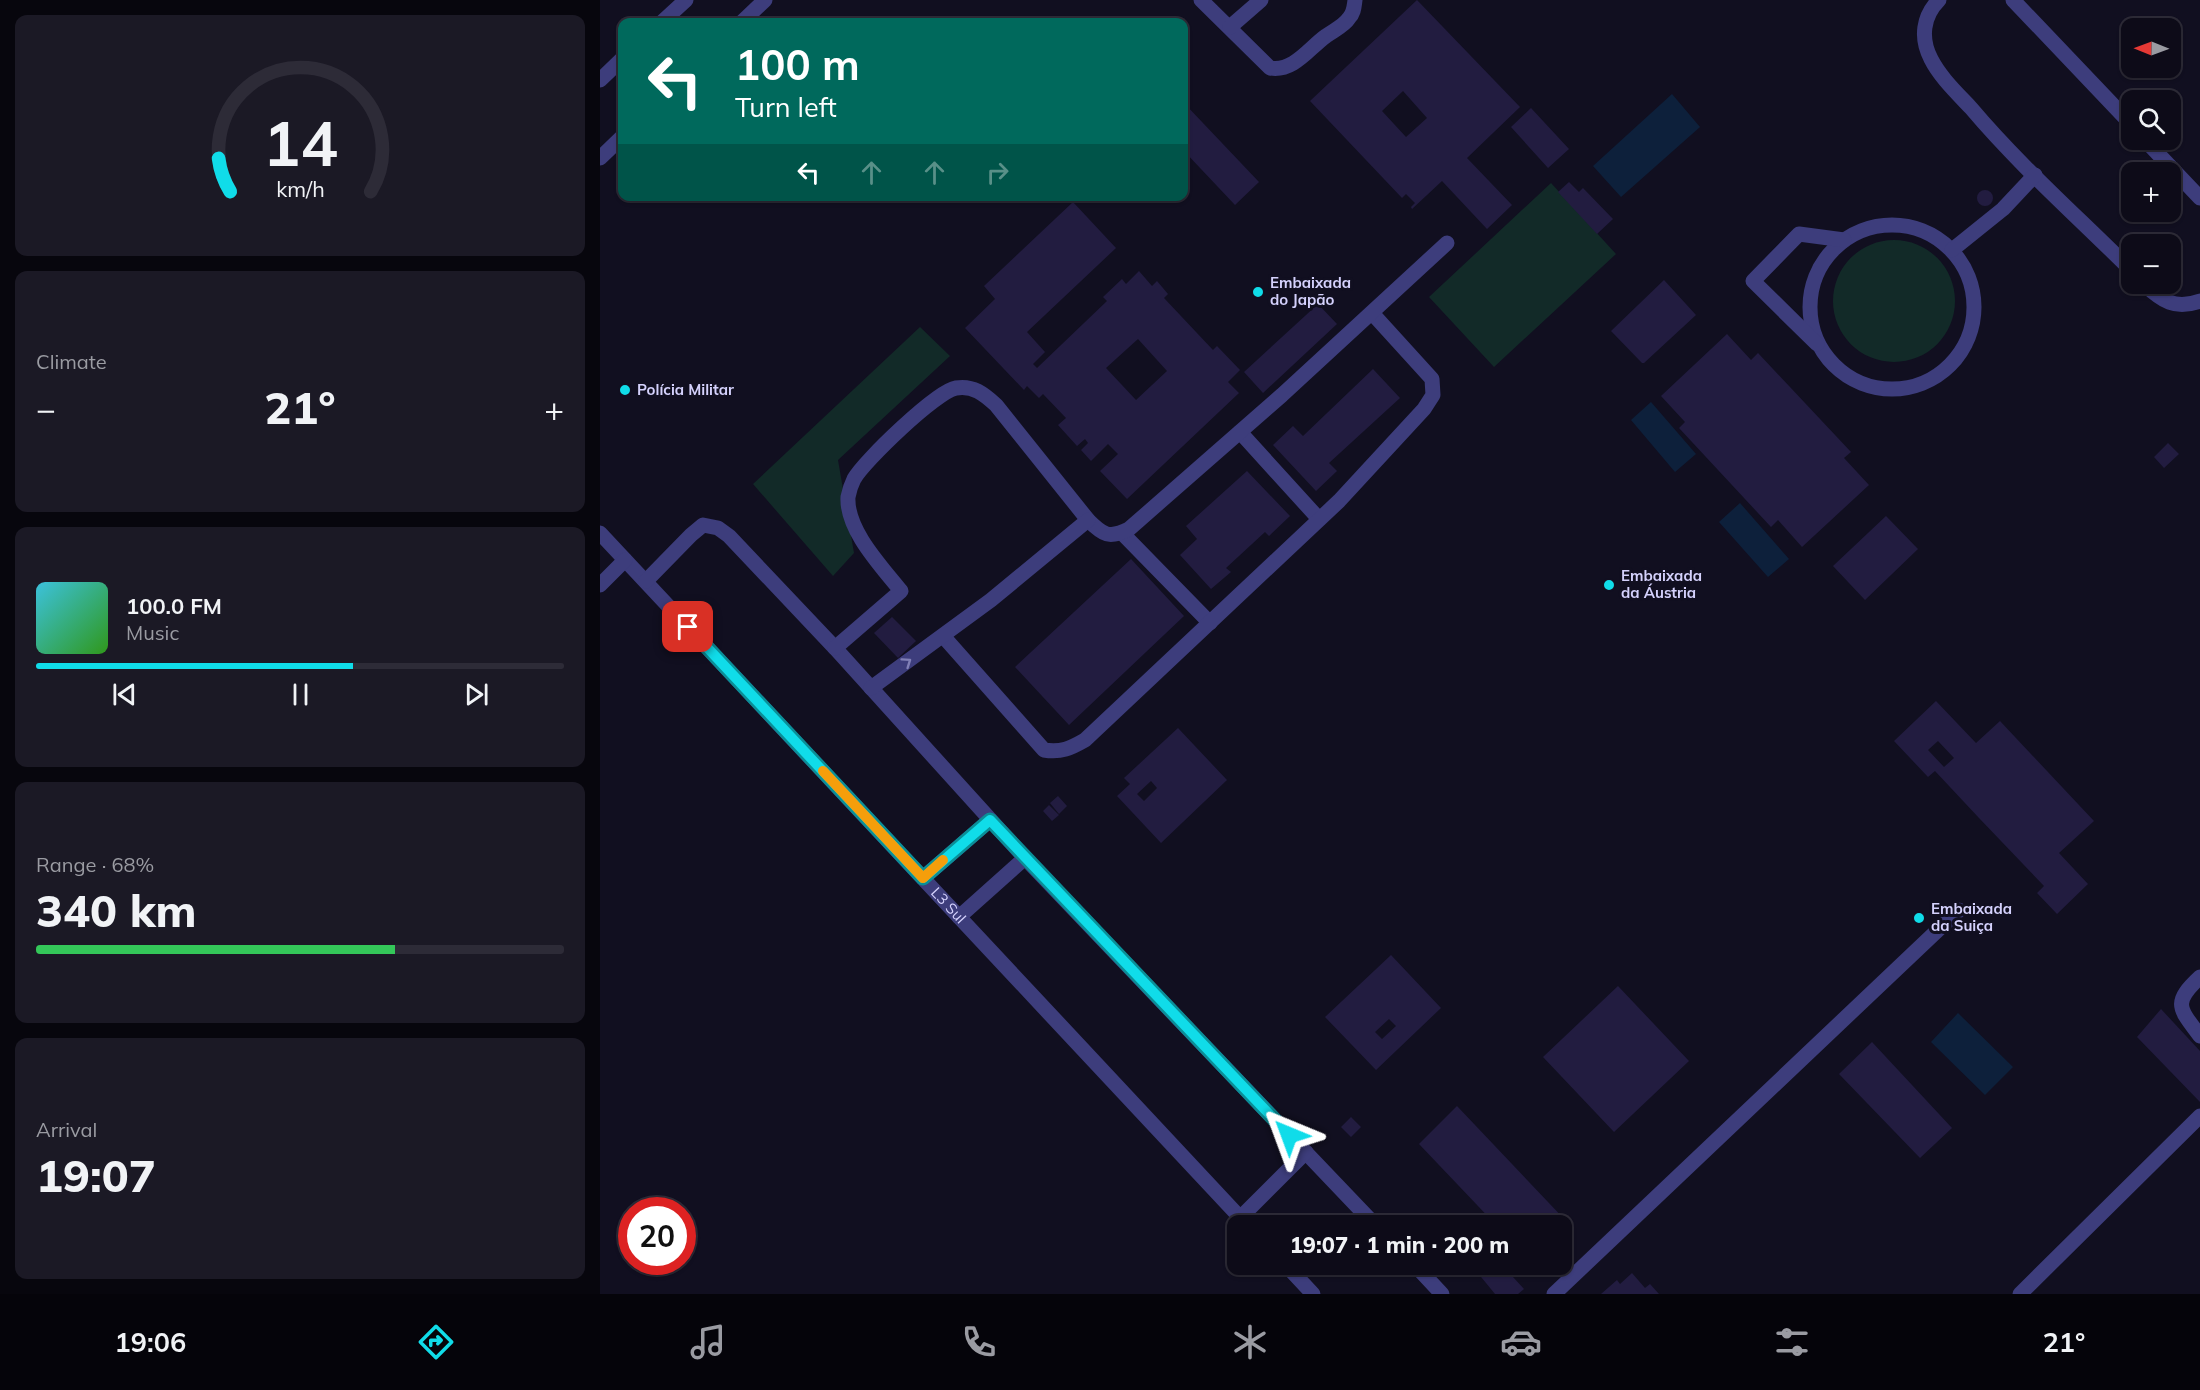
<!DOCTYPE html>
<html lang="en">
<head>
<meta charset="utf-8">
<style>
	body { margin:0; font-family:Mulish,sans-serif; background:#1b1925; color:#f1f3f6; height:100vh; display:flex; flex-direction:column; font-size:22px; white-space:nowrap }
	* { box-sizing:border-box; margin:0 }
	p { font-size:20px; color:#9a9ba2 }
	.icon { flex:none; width:33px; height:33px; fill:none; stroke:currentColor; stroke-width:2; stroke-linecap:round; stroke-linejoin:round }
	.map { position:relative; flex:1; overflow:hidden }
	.sheet { display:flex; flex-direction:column; gap:15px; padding:15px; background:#07060d; width:600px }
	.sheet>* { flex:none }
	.hud { position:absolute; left:18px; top:18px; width:570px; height:183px; border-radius:12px; box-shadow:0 2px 4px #0004,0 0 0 2px #2d2b37; background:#00695c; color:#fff; overflow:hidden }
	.needle { width:39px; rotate:271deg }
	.tools { position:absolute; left:1521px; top:18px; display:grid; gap:12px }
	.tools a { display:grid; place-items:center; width:60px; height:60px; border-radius:12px; background:#0d0b18; box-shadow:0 2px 4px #0004,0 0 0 2px #2d2b37; font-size:30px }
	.speed { position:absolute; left:18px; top:1197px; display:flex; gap:12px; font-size:30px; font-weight:700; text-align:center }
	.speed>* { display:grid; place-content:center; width:78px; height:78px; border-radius:50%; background:#0d0b18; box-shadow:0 2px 4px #0004,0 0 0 2px #2d2b37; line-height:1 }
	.speed .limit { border:9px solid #d22; background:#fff; color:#111 }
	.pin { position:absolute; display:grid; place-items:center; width:51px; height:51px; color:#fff; margin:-26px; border-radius:12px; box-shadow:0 3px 9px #0006 }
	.me { position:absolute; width:66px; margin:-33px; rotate:316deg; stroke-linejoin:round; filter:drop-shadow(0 0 4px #0008) }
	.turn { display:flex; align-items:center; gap:21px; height:126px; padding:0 18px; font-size:27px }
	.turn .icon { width:78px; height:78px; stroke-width:2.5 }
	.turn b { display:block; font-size:42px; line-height:51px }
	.lanes { display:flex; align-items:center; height:57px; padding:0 18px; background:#0003; justify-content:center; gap:30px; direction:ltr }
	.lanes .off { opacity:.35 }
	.big { font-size:45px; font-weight:800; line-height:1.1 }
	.sheet .widget { flex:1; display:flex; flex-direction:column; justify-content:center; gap:9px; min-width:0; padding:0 21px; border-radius:12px; background:#1b1925 }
	.sheet .dial { align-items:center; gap:0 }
	.dial svg { height:156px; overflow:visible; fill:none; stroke:#2d2b37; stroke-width:7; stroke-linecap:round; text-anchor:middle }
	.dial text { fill:#f1f3f6; stroke:none }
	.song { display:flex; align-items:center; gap:18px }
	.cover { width:72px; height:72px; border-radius:9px; background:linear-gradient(135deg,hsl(190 70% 55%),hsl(110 70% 35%)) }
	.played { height:6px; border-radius:3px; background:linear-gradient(90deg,#10dce9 60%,#2d2b37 60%) }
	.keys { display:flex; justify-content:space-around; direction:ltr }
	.heat { display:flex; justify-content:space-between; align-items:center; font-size:33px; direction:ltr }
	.charge { height:9px; border-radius:4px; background:linear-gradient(90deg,#34c759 68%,#2d2b37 0) }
	.trip { position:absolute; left:627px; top:1215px; width:345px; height:60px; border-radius:12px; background:#0d0b18; box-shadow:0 2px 4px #0004,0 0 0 2px #2d2b37; font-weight:800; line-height:60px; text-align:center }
	.menu { display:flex; height:96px; justify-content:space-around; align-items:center; background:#05040a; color:#9a9ba2 }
	.menu .icon { width:42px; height:42px }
	.menu .active { color:#10dce9 }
	.menu b { font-size:27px; color:#f1f3f6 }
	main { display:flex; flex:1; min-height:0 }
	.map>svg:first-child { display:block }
</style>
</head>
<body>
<main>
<section class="sheet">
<div class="widget dial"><svg viewBox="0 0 100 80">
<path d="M14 69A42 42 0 1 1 86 69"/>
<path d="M14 69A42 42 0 0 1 8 52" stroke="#10dce9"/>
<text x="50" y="56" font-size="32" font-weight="700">14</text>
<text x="50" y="72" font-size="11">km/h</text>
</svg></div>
<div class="widget"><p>Climate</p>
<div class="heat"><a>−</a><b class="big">21°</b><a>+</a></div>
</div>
<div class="widget">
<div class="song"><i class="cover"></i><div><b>100.0 FM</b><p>Music</p></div></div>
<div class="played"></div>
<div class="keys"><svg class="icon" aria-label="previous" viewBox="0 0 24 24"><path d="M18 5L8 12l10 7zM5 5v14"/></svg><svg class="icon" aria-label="pause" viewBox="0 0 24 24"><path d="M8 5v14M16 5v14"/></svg><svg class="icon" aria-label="next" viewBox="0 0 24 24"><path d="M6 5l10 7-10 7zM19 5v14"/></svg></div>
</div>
<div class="widget"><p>Range · 68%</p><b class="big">340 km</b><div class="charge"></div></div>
<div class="widget"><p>Arrival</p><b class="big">19:07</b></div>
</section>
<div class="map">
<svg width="1600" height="1294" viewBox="0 0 1600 1294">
	<rect width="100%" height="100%" fill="#110f20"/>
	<!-- green -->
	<path fill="#122a28" d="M951,183L1016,254L894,367L829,297Z
		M1233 301a61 61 0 1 1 122 0a61 61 0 1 1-122 0Z
		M320,327L350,356L238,460L254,553L233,576L153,484Z"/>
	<!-- water -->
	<path fill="#0d203b" d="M1072,94L1100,127L1021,197L993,166Z
		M1051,402L1096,454L1075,472L1031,420Z
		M1140,503L1189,559L1168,577L1119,522Z
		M1358,1013L1413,1067L1385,1095L1331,1042Z"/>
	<!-- building -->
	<path fill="#221c40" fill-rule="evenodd" d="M817,0L920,107L867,158L912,205L887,229L842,181L812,209L811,207L815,203L806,194L802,198L710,101ZM803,91L827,118L806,137L782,111Z
		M584,103L659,182L635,205L584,151Z
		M931,108L969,149L948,168L911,127Z
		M969,182L979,192L983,188L1013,219L997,234L958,192Z
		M1377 198a8 8 0 1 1 16 0a8 8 0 1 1-16 0Z
		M473,202L516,248L427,332L445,352L433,364L437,368L507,301L503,297L522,279L526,284L539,271L552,286L557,281L568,294L564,298L613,350L617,346L640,370L628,382L639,393L527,499L500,471L518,454L508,444L491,461L481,450L488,443L485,439L477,446L458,425L466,418L443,394L439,398L427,386L424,390L365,328L395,299L384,286ZM538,339L567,371L536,400L506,368Z
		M1064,280L1096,315L1044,363H1042L1011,331Z
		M718,304L737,324L663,393L644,372Z
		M1127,334L1151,360L1158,353L1251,452L1244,458L1269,485L1202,547L1178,520L1171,527L1079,428L1085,422L1061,396Z
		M773,369L800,398L729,463L737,471L716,491L673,445L693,426L703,436Z
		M1568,443L1579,454L1564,468L1554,457Z
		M647,471L690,516L669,536L665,532L626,568L631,572L611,589L580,555L597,539L586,526Z
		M1286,516L1318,549L1265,600L1233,566Z
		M531,559L584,616L469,725L415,667Z
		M292,617L316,641L298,658L274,633Z
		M1336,701L1376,743L1400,721L1494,821L1459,853L1488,884L1457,914L1437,893L1444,886L1379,818L1335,771L1328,777L1294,741ZM1338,741L1354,758L1344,767L1328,750Z
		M578,728L627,780L561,843L517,796L530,784L524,778ZM551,781L557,788L544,801L537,794Z
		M458,796L467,806L459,814L450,803Z
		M449,805L459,815L452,821L443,811Z
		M791,955L841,1008L776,1070L725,1017ZM789,1019L796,1026L782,1039L775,1032Z
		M1018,986L1089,1061L1014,1132L943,1057Z
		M1561,1009L1600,1051V1102L1537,1037Z
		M1272,1042L1352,1128L1320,1158L1239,1074Z
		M857,1106L967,1222L963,1226H897L819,1144Z
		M751,1117L761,1127L751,1137L741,1127Z
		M886,1264L894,1274L903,1266L924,1289L918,1294H895L877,1272Z
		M1032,1273L1045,1288L1050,1284L1059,1294H1001L1017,1280L1020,1284Z"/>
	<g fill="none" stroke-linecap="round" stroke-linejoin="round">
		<!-- minor -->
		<g stroke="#3d3d7c" stroke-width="15">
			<path d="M601,0L670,68C694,72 709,48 726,36C734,30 744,26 749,18C754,13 754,7 755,0"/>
			<path d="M1339,0C1323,16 1320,38 1331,59C1340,77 1357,93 1371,108C1420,166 1478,217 1532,271"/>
			<path d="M1413,0L1532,125"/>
			<path d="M62,22L86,0"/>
			<path d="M142,22L165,0"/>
			<path d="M630,27L661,0"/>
			<path d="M0,80L22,59"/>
			<path d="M1545,140L1600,198"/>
			<path d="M0,158L22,137"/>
			<circle cx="1292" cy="307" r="82"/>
			<path d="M1352,250L1403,209L1435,175"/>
			<path d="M1544,284C1562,301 1575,310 1600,301"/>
			<path d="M1217,344L1153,281L1199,234L1244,240"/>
			<path d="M640,432L719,519"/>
			<path id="s1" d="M0,533L648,1226"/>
			<path d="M522,533L610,623"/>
			<path d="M46,581L91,535L103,525L118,528L129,536L235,648L425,858L776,1226"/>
			<path d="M0,585L25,560"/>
			<path d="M343,636L444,750C461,753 471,748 485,740L739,501L824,409L833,395L832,379L772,313"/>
			<path d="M235,648L301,591C282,567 246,530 248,497C249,492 252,483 254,479C264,461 337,391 356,388C373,385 384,394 396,405L488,520C503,535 509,539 529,529L682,395L847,243"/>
			<path d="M271,688L391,600L488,520"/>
			<path d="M323,878L390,820"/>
			<path d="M359,917L425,858"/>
			<path d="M1600,977C1572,1003 1579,1008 1600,1036"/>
			<path d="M641,1217L706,1152"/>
			<path d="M685,1264L713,1294"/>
			<path d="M814,1264L842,1294"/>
			<path d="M954,1294L1359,910"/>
			<path d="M1420,1294L1600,1116"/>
		</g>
	</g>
	<!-- one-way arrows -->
	<defs><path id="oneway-chevron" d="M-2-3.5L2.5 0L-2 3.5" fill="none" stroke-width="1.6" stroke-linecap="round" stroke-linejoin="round" transform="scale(1.5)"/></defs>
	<use stroke="#8180b6" href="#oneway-chevron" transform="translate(307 662) rotate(-35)"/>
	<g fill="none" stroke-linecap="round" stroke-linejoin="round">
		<defs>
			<path id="route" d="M88,627L323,878L390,820L689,1135"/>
		</defs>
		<!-- route casing -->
		<use href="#route" stroke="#0a8f97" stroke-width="15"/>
		<!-- route -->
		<use href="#route" stroke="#10dce9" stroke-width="10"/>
		<!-- slow -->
		<path stroke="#f59e0b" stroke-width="10" d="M223,771L323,878L343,860"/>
	</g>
	<!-- markers -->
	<g fill="#10dce9" stroke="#110f20" stroke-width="2">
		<circle cx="658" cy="292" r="6"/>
		<circle cx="25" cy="390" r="6"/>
		<circle cx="1009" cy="585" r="6"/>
		<circle cx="1319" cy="918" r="6"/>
	</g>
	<g text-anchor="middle" stroke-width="6" stroke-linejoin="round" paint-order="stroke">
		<!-- poi labels -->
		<g font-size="15" font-weight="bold" fill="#d4d1fc" stroke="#110f20" text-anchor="start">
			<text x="670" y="288">Embaixada<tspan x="670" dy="17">do Japão</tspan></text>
			<text x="37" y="395">Polícia Militar</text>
			<text x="1021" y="581">Embaixada<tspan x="1021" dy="17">da Áustria</tspan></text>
			<text x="1331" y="914">Embaixada<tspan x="1331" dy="17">da Suiça</tspan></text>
		</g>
		<!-- street labels -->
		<g font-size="15" fill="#d4d1fc" stroke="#110f20">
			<text dy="5" stroke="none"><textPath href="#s1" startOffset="510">L3 Sul</textPath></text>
		</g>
	</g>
</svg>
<div class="tools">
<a><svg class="needle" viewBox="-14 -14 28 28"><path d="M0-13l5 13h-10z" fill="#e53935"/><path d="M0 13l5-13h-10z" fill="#9a9ba2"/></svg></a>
<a><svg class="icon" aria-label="search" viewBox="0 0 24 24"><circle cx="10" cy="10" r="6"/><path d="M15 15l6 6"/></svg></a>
<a>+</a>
<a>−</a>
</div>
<div class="speed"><div class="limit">20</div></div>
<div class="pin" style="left:88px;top:627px;background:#d93025"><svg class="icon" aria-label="arrive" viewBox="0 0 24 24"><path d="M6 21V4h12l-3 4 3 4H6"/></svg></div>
<svg class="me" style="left:689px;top:1135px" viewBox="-20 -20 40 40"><path d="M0-17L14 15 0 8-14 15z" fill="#10dce9" stroke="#fff" stroke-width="4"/></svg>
<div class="trip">19:07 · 1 min · 200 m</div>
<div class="hud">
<div class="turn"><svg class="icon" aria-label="left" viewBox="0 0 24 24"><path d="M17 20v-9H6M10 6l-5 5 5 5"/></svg><div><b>100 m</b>Turn left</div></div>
<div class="lanes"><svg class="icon" aria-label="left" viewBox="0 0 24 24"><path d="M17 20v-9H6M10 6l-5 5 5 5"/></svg><svg class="icon off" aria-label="ahead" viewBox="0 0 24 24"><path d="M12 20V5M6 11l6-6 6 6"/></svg><svg class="icon off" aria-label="ahead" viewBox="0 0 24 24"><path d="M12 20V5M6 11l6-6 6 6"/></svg><svg class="icon off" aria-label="right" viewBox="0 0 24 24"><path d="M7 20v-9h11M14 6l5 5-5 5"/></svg></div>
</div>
</div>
</main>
<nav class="menu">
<b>19:06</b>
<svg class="icon active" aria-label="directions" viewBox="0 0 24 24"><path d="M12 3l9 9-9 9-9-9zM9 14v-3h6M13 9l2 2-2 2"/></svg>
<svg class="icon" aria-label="music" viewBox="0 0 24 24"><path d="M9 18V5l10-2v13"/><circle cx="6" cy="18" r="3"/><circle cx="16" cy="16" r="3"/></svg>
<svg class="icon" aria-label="phone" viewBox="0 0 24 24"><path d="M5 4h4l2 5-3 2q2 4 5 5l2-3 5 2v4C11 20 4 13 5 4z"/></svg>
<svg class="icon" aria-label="climate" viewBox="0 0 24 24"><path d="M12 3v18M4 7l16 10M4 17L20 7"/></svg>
<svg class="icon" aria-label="car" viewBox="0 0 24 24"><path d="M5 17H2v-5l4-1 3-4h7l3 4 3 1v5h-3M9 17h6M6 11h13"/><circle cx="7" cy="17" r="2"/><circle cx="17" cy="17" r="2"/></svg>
<svg class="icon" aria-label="filters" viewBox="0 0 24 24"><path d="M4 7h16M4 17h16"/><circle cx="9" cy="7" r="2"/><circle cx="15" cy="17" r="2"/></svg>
<b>21°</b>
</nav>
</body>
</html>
